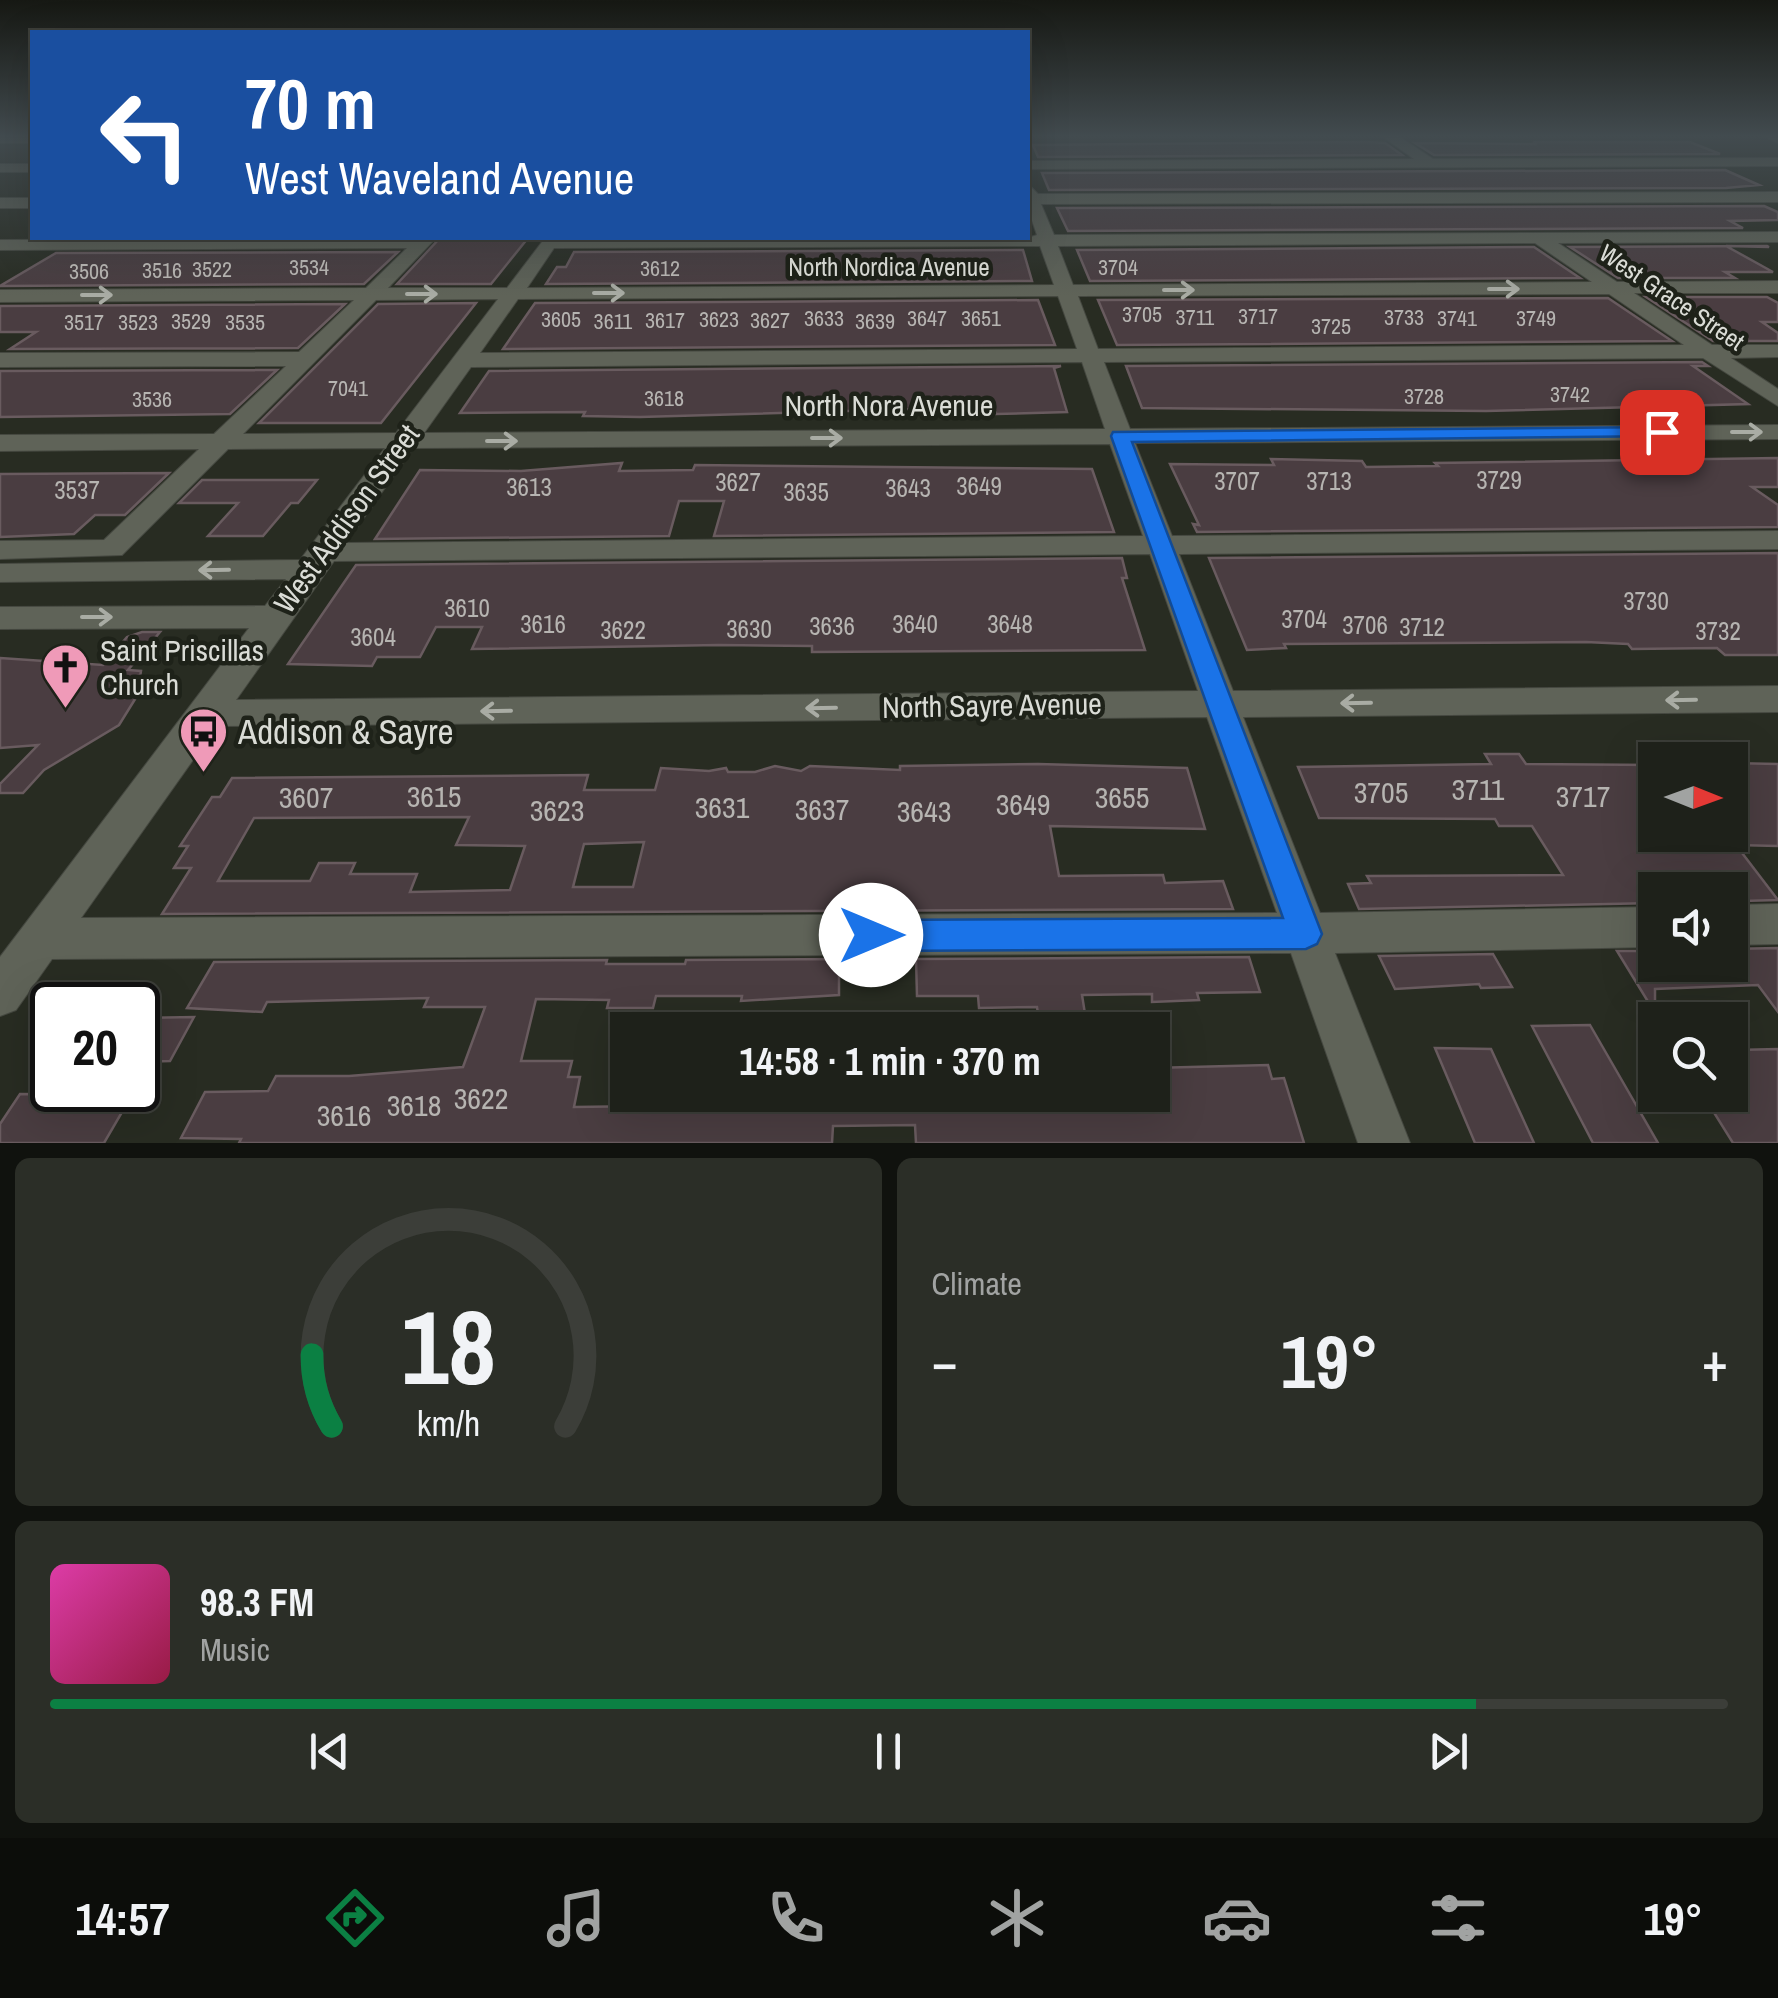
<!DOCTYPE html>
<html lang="en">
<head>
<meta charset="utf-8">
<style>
	body { margin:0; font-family:"Archivo Narrow",sans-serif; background:#2b2e27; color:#f1f3f6; height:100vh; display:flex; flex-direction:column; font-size:38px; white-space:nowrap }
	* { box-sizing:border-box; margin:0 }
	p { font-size:32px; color:#a1a3a2 }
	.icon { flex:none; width:55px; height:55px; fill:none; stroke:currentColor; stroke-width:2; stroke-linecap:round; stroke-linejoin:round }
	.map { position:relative; height:1143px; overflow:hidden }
	.panel { display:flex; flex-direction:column; gap:15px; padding:15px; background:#10120e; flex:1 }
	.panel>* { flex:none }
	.guide { position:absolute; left:30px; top:30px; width:1000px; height:210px; border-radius:0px; box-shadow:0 10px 40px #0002,0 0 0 2px #3c3e39; background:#1a4fa0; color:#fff; overflow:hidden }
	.needle { width:65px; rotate:91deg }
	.controls { position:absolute; left:1638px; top:742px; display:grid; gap:20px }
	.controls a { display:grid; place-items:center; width:110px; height:110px; border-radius:0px; background:#1e211a; box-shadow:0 10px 40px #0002,0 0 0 2px #3c3e39; font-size:50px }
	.speed { position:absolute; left:30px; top:982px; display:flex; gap:20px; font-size:50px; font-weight:700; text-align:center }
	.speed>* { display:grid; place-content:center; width:130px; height:130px; border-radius:50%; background:#1e211a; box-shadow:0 10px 40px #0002,0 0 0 2px #3c3e39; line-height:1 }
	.speed .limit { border:5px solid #111; border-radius:15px; background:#fff; color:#111 }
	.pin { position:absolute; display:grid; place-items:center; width:85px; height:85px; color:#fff; margin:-42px; border-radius:20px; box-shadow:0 5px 15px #0006 }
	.me { position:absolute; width:110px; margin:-55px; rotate:90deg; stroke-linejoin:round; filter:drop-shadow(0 0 8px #0008) }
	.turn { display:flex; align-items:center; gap:35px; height:210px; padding:0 50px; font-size:45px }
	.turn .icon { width:130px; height:130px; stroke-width:2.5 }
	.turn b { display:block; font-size:70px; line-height:85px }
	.big { font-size:75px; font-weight:700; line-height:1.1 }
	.panel .widget { flex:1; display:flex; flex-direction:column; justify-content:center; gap:15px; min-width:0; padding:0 35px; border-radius:15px; background:#2b2e27 }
	.panel .dial { align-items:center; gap:0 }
	.dial svg { height:260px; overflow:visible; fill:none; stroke:#3c3e39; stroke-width:7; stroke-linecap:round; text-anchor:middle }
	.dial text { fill:#f1f3f6; stroke:none }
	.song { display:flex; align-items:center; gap:30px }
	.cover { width:120px; height:120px; border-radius:15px; background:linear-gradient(135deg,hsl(320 70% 55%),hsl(340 70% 35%)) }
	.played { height:10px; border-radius:5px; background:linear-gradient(90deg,#0b8043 85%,#3c3e39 85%) }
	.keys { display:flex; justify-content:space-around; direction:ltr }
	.heat { display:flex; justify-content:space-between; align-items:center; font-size:55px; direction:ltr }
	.panel .tiles { flex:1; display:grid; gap:15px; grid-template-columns:1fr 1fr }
	.widget:last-child { grid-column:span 2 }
	.trip { position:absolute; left:610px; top:1012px; width:560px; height:100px; border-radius:0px; background:#1e211a; box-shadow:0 10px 40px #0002,0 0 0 2px #3c3e39; font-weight:700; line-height:100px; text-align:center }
	.dock { display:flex; height:160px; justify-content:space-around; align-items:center; background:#0c0d0a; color:#a1a3a2 }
	.dock .icon { width:70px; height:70px }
	.dock .current { color:#0b8043 }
	.dock b { font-size:45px; color:#f1f3f6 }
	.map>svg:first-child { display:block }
</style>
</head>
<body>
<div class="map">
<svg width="1778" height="1143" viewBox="0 0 1778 1143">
	<rect width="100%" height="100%" fill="#282c22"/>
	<!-- building -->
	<path fill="#4a3d41" stroke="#695b5f" stroke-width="2.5" fill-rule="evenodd" d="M1367,142L1385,143L1402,155L1038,157L1033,145Z
		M1533,142H1690L1720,154L1434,155L1415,143L1537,144Z
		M1725,170L1759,185L1726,188L1049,190L1042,173Z
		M1764,206L1778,212V220L1730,221L1743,228L1068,231L1057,208Z
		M440,238H528L491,284H397Z
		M1726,246L1773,272H1725L1735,278H1618L1570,247L1767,246L1769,247Z
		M1534,247L1580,278L1090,281L1077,250Z
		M1023,250L1032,281L546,284L557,267H566L574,252Z
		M398,252L364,284L0,286L56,253Z
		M1646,297H1767L1778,303V322H1762L1778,333V341H1713Z
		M1608,298L1672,341L1117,345L1098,300Z
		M1038,300L1055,345L503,349L535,303Z
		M476,303L381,423H259L378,304Z
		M345,304L298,348L10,349L36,332H0V306Z
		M1702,362L1708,366H1693L1748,404L1486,411L1142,408L1126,366Z
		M1061,366L1054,368L1067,412L996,414L995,408H950L640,417L583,416L585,412L460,413L489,371Z
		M277,370L230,414L0,417V371Z
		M1778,458V487H1752L1778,505V527L1197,532L1193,524L1199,525L1170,464L1274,465L1271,459L1362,461L1366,467L1438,466L1435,463Z
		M622,463L619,471L693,470L695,465L1092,469L1114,532L714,536L724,501H679L669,536L375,539L420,470L521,471Z
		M169,473L125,515H95L74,534L0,537V474Z
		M202,480H317L298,503H291L263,536H208L238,503H179Z
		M1778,553V655H1725L1717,648L1632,649L1628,644L1586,642L1284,644L1286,648L1247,650L1209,558Z
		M1122,558L1127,578H1122L1145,650L812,652V646L719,645L472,649L482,627H436L420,657H377L372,666L288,664L356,565Z
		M142,632H160L128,670L141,671L137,696L119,725L44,770L23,793H0V784L38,745L0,748V658L103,665L127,637Z
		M1485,754H1519L1526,764L1655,765V835L1730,837V763L1778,764V846L1736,845L1778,900L1742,901L1734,890H1655V903L1359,909L1348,884L1371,883L1367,876L1563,875L1532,826H1499L1495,819L1319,818L1298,767L1491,764Z
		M1038,764L1187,768L1205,829L1050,826L1059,876L1163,875L1165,883L1223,881L1233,909L162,914L191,868H174L188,846H180L212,797H220L232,778L588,775L584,790H655L661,768L709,771L726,768L728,772H755L775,766L801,771L810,766L900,770V766ZM469,817L456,845L525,846L510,890L410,892L417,874H350L355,863H319L310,881H218L254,818ZM644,842L633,887H573L584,844Z
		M1778,948V1012L1758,985L1655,989V1013L1617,951H1655V965H1730V949Z
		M1493,954L1512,987L1481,988L1479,984L1395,989L1379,956Z
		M1249,957L1260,992L1197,993L1199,1000L1152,1002V994L1082,995L1086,1020L1039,1021L1037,1007L979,1008L978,996H917L916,959Z
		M839,959V995L741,1001L742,996H656L653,1008H607L609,1000L536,999L521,1061H572L568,1077H580L574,1107L647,1106L649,1095H709L707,1104L780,1100V1095H1032L1033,1107L1105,1103L1104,1095H1152V1068L1268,1065L1272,1079L1284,1078L1304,1143H916L915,1125L833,1126L832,1143H239L241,1139L181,1138L205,1092L268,1091L276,1076H349L463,1067L485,1007H424L428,998L267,1002L262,1012L187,1008L214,962L607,960L606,964H685L686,960Z
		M194,1017L170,1061L138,1062V1018Z
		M1590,1025L1658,1143H1593L1532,1026Z
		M1435,1048L1491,1049L1534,1143H1475Z
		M1778,1049V1143H1733L1703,1095H1730V1064H1747L1738,1050Z
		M20,1094L132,1095L104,1143H0V1124Z"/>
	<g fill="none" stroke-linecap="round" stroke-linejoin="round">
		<defs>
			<path id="minor" d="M0,136H32V143H0Z
				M1382,136H1398L1433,159L1778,158V166L1028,169V161L1414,159Z
				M1764,136H1778V143Z
				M0,164H32V172H0Z
				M1028,184L1038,194L1778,192V202L1041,204L1054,235L1778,232V242L1558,243L1617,282L1778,281V293H1634L1712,345H1778V357L1731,358L1778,389V406L1703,358L1104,362L1130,429L1778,425V439L1135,443L1172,536L1778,531V549L1179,554L1233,691L1778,686V712L1243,717L1320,913L1655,907V947L1335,953L1410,1143H1358L1291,953L52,959L16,1010L0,1016V957L249,628L0,629V607L265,606L286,579L0,582V564L300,560L385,448L228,449L122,555L0,559V541L104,540L199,449L0,451V435L214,434L286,366L0,367V353L299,352L354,300L0,302V290L366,288L407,248L0,250V240L436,238L388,288H507L545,238H1028L1037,235L1028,209ZM1535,243L1592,282L1073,285L1058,246ZM1040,246L1054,285L527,288L554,248ZM1609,294L1684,345L1098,349L1078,296ZM1058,296L1077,349L480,353L518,299ZM498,299L396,433L243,434L376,300ZM1082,362L1105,429L424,433L471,367ZM1110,444L1143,536L346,543L413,448ZM1150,554L1198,691L236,700L334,561ZM1207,717L1277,913L81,918L217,726Z
				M0,198H32V208H0Z
				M1778,904V944L1730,945V905Z"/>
		</defs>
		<!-- minor casing -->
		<use href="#minor" stroke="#454840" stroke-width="2"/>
		<!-- minor -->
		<use href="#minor" fill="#5f6358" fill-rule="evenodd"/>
	</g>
	<!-- one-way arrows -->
	<defs><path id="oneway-shaft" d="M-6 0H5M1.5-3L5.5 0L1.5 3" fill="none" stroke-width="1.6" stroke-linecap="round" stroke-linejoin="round" transform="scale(2.5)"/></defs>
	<g stroke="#a9aca4">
		<use href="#oneway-shaft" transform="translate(1504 289)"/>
		<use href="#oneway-shaft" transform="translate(1179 290)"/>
		<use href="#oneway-shaft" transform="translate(609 293)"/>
		<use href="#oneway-shaft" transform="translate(422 294)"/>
		<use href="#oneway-shaft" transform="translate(97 295)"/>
		<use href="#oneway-shaft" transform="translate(1747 432)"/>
		<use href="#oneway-shaft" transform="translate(827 438)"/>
		<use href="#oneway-shaft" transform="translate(502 441)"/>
		<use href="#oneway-shaft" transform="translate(214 570) rotate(179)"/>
		<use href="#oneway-shaft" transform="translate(97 617)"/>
		<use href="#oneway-shaft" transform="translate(1681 700) rotate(179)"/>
		<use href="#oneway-shaft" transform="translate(1356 703) rotate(179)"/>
		<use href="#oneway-shaft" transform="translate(821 708) rotate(179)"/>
		<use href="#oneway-shaft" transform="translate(496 711) rotate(179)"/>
	</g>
	<!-- sky -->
	<linearGradient id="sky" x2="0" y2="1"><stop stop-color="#161813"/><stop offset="0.46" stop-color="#424b4f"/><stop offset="1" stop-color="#424b4f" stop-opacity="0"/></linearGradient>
	<rect width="1778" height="296" fill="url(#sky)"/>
	<!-- route -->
	<path fill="#1a73e8" stroke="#114b97" stroke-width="2.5" d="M1662,427L1671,432L1668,436L1132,442L1322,934L1317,944L1306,949L871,951L859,946L854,935L859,924L871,920L1283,918L1111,436L1113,432Z"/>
	<!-- icons -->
	<defs>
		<symbol id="church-pin" viewBox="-11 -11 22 30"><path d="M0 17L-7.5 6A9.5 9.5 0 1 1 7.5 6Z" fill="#ef9ab8" stroke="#1e2219"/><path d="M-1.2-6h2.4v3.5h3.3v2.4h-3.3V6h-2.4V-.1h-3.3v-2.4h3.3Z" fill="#111"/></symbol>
		<symbol id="bus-pin" viewBox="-11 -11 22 30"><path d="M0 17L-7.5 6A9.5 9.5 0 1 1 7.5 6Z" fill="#ef9ab8" stroke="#1e2219"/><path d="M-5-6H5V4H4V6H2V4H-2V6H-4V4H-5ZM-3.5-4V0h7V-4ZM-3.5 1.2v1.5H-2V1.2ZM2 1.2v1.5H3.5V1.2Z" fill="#111"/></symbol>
	</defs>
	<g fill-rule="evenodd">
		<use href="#church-pin" x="38" y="640" width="55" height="75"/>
		<use href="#bus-pin" x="176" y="704" width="55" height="75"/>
	</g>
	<g text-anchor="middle" stroke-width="9" stroke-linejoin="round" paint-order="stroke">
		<!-- far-number labels -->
		<g font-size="22" fill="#b6b4b1">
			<text x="309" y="275">3534</text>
			<text x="1118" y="275">3704</text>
			<text x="660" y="276">3612</text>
			<text x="212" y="277">3522</text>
			<text x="162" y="278">3516</text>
			<text x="89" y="279">3506</text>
			<text x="1142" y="322">3705</text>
			<text x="1258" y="324">3717</text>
			<text x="1195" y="325">3711</text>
			<text x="1404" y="325">3733</text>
			<text x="824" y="326">3633</text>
			<text x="927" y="326">3647</text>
			<text x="981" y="326">3651</text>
			<text x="1457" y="326">3741</text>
			<text x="1536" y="326">3749</text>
			<text x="561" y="327">3605</text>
			<text x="719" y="327">3623</text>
			<text x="665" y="328">3617</text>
			<text x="770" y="328">3627</text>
			<text x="191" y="329">3529</text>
			<text x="613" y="329">3611</text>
			<text x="875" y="329">3639</text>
			<text x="84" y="330">3517</text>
			<text x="138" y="330">3523</text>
			<text x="245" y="330">3535</text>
			<text x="1331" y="334">3725</text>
			<text x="348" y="396">7041</text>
			<text x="1570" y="402">3742</text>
			<text x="1424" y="404">3728</text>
			<text x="664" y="406">3618</text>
			<text x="152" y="407">3536</text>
		</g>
		<!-- far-street labels -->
		<g font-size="25" fill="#dadcd6" stroke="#1e2219">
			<text x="889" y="276">North Nordica Avenue</text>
			<text transform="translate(1672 297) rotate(34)" y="9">West Grace Street</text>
		</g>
		<!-- number labels -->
		<g font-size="25" fill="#b6b4b1">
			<text x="1499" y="489">3729</text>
			<text x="1237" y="490">3707</text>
			<text x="1329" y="490">3713</text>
			<text x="738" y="491">3627</text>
			<text x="979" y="495">3649</text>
			<text x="529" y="496">3613</text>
			<text x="908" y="497">3643</text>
			<text x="77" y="499">3537</text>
			<text x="806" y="501">3635</text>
			<text x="1646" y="610">3730</text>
			<text x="467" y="617">3610</text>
			<text x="1304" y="628">3704</text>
			<text x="543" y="633">3616</text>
			<text x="915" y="633">3640</text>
			<text x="1010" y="633">3648</text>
			<text x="1365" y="634">3706</text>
			<text x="832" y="635">3636</text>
			<text x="1422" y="636">3712</text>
			<text x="749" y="638">3630</text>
			<text x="623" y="639">3622</text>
			<text x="1718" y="640">3732</text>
			<text x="373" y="646">3604</text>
		</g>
		<!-- street labels -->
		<g font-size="30" fill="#dadcd6" stroke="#1e2219">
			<text x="889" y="416">North Nora Avenue</text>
			<text transform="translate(347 519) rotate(-54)" y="10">West Addison Street</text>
			<text transform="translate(992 706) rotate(-1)" y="10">North Sayre Avenue</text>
		</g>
		<!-- poi labels -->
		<g font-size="30" fill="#dadcd6" stroke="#1e2219" text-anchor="start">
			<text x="100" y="661">Saint Priscillas<tspan x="100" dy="34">Church</tspan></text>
		</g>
		<!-- near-number labels -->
		<g font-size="30" fill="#b6b4b1">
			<text x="1478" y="800">3711</text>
			<text x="1381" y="803">3705</text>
			<text x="434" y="807">3615</text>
			<text x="1583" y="807">3717</text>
			<text x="306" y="808">3607</text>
			<text x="1122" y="808">3655</text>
			<text x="1023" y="815">3649</text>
			<text x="722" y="818">3631</text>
			<text x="822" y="820">3637</text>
			<text x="557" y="821">3623</text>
			<text x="924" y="822">3643</text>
			<text x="481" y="1109">3622</text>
			<text x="414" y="1116">3618</text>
			<text x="344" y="1126">3616</text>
		</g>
		<!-- near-poi labels -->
		<g font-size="35" fill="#dadcd6" stroke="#1e2219" text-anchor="start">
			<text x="238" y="744">Addison &amp; Sayre</text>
		</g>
	</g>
</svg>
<div class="controls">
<a><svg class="needle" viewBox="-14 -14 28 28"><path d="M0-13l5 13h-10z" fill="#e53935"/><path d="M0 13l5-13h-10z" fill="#a1a3a2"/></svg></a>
<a><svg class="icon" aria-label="sound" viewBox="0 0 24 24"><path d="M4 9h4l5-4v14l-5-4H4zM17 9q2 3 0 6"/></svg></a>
<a><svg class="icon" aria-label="search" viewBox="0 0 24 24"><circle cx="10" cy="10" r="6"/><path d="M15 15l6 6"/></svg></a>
</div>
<div class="speed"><div class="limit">20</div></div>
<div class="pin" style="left:1662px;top:432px;background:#d93025"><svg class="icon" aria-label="arrive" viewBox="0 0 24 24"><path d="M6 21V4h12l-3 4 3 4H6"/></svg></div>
<svg class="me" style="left:871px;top:935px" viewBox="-20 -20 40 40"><circle r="19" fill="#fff"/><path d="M0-13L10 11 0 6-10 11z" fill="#1a73e8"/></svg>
<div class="trip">14:58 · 1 min · 370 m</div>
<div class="guide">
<div class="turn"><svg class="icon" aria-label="left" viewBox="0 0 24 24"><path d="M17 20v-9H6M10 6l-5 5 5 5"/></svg><div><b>70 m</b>West Waveland Avenue</div></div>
</div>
</div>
<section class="panel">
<div class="tiles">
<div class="widget dial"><svg viewBox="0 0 100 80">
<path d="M14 69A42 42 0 1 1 86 69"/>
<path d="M14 69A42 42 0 0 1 8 47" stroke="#0b8043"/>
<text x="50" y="56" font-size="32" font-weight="700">18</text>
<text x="50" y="72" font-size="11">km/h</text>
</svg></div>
<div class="widget"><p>Climate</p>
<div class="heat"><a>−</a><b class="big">19°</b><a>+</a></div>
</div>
<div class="widget">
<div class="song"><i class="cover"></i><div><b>98.3 FM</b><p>Music</p></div></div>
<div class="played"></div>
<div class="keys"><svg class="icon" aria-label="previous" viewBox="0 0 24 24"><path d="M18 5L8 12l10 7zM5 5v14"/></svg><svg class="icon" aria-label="pause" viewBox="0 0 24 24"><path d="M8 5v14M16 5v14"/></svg><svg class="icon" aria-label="next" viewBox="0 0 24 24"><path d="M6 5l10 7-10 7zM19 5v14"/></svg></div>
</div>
</div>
</section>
<nav class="dock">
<b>14:57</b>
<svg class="icon current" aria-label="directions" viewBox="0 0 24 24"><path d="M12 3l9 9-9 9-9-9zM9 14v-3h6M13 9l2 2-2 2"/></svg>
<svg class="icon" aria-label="music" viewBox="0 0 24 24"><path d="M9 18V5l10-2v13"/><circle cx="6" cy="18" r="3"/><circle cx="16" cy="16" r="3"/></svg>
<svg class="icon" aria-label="phone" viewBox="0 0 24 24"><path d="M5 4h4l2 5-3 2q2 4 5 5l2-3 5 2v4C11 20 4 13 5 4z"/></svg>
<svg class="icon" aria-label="climate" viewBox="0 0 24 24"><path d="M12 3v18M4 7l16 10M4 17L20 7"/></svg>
<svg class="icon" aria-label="car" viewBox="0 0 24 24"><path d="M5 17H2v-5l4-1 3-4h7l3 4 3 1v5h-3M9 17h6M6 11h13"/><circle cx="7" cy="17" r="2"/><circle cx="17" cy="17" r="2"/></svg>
<svg class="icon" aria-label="filters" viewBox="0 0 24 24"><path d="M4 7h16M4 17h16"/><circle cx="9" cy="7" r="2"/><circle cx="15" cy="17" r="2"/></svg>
<b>19°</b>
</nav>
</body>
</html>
